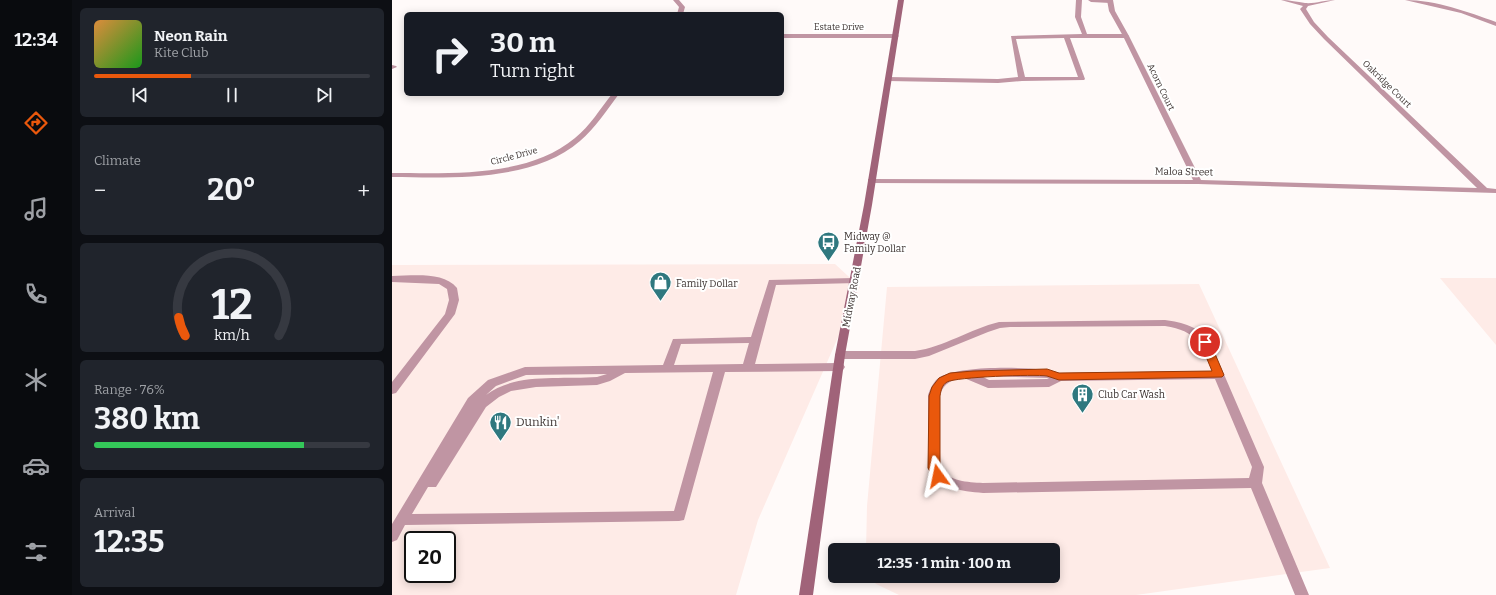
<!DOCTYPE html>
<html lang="en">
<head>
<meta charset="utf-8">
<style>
	body { margin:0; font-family:Bitter,serif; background:#20242c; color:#f1f3f6; height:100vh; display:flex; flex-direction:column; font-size:15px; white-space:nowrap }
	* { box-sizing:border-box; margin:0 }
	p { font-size:13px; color:#9ea1a6 }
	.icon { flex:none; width:22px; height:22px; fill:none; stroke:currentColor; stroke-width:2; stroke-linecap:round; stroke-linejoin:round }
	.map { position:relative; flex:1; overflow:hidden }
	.panel { display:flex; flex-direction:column; gap:8px; padding:8px; background:#0d0f14; width:320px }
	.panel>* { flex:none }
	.banner { position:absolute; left:12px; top:12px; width:380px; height:84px; border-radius:6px; box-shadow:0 2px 10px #0003; background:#171b24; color:#f1f3f6; overflow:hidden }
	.speed { position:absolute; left:12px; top:531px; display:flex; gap:8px; font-size:20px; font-weight:700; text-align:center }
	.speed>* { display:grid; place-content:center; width:52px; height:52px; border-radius:50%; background:#171b24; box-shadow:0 2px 10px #0003; line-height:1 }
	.speed .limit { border:2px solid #111; border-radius:6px; background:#fff; color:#111 }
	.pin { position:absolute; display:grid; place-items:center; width:34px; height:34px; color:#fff; margin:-17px; border:2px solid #fff; border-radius:50%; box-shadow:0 1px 4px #0007 }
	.me { position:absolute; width:44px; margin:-22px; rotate:348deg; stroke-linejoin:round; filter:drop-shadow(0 0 3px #0008) }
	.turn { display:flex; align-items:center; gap:14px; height:84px; padding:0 20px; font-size:18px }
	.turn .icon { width:52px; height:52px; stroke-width:2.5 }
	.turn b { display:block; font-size:28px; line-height:34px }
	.big { font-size:30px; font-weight:700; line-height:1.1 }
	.panel .tile { flex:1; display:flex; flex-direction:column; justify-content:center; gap:6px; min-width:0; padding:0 14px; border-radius:6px; background:#20242c }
	.panel .dial { align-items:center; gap:0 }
	.dial svg { height:104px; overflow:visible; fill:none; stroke:#363941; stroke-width:7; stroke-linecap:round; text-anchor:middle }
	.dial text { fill:#f1f3f6; stroke:none }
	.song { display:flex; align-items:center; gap:12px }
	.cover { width:48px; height:48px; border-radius:6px; background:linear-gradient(135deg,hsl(30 70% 55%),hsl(120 70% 35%)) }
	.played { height:4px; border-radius:2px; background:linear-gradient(90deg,#ea580c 35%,#363941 35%) }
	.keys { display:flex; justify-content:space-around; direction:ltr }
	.heat { display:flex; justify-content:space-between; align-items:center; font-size:22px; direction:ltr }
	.charge { height:6px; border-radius:3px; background:linear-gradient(90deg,#34c759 76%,#363941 0) }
	.trip { position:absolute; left:436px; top:543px; width:232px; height:40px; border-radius:6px; background:#171b24; box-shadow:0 2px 10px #0003; font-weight:700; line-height:40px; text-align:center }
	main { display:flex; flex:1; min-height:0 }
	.menu { display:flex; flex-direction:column; width:72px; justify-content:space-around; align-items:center; background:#090b0e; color:#9ea1a6 }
	.menu .icon { width:28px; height:28px }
	.menu .on { color:#ea580c }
	.menu b { font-size:18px; color:#f1f3f6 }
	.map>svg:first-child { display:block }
</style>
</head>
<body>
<main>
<nav class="menu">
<b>12:34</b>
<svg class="icon on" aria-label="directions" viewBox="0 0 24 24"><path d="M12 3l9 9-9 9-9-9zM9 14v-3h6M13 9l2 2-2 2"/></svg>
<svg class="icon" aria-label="music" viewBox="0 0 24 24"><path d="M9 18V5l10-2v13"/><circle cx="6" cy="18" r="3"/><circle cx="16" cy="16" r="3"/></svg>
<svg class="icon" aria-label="phone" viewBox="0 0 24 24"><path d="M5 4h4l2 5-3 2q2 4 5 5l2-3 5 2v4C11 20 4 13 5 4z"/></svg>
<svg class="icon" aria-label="climate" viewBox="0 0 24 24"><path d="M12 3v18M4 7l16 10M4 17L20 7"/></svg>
<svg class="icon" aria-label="car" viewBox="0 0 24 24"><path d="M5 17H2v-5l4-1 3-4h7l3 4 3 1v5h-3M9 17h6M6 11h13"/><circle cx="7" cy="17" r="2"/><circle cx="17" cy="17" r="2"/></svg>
<svg class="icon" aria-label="filters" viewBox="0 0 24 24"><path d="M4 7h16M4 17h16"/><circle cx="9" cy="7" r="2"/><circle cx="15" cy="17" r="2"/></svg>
</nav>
<section class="panel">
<div class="tile">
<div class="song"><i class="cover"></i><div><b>Neon Rain</b><p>Kite Club</p></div></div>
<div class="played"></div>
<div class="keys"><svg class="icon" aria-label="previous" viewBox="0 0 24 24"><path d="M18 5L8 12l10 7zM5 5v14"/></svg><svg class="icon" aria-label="pause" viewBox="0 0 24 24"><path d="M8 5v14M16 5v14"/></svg><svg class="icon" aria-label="next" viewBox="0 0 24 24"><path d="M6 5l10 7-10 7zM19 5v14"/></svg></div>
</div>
<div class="tile"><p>Climate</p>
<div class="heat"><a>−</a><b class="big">20°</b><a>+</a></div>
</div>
<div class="tile dial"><svg viewBox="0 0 100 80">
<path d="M14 69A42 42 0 1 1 86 69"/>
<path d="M14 69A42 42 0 0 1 9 55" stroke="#ea580c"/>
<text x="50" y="56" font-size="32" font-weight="700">12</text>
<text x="50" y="72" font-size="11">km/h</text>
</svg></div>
<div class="tile"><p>Range · 76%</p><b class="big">380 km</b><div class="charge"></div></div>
<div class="tile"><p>Arrival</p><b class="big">12:35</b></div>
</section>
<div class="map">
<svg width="1104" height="595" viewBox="0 0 1104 595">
	<rect width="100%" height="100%" fill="#fffaf9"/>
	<!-- built -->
	<path fill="#feebe7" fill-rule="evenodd" d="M443,264L468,287L366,520L344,595H0V265ZM21,540H55V574H21Z
		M1048,278H1104V345Z
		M807,284L938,568L744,595H507L484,584L477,576H661V550H474L475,506L495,287Z"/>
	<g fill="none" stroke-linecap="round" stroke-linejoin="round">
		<!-- service -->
		<path fill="#c095a3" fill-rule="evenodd" d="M684,0H690L689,17L695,34H734L737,36L734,38H678L693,79L692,80L630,81L606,83L496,81L493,79L496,77L606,79L626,77L619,36L690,34L683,17ZM672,38L686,77H633L624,39Z
			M696,0H720L721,1L718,3L699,2Z
			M0,276C20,276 51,271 65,288L67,300L63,314L4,393L0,394V382L53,314L57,300L55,289L47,284L0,282Z
			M462,278L467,281L465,283L384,285L363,364L447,363L451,364L453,367L451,370L447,371L333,372L292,520L287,521L13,525L5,540L0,542V524L76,398L96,380L133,367L271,365L281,339L359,337L377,280ZM357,343L351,364L282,365L289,344ZM321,372L282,511L20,514L36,487H44L94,407L107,397L119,391L144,387L205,385L218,381L233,373ZM215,374L205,377C169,380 124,372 94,395L104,386L134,375Z
			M773,320C790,322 808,327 818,342L872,467L870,483L917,595H903L859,488L591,493C569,491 547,489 536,468V395C538,389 542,380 548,377C569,365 645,366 668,373L820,371C809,344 805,331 773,326L618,327L608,328L596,332L537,356L523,359H448L444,357L443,355L444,353L448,351H523C552,347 578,329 607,322ZM589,376L657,378L655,379L597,380ZM572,378L596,388L657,387L669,381L823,379L860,467L857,478L591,483C575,482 558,482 548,467V395C552,382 560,380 572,378Z"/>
		<!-- minor -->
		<path fill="#c095a3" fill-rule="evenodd" d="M281,0H287L293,7L291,14H285L287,7Z
			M715,0H721L723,11L737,36L809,180L1085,188L932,39L918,24L908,9L911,6L889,0C898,0 905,2 913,3C922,4 933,0 943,0L916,6L914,9L922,22L936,37L1095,188L1104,189V193L806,184L476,183V179H479L801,180L731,36L717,11Z
			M1013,0C1044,0 1076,12 1104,22V26L1069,13Z
			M390,34H504L507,36L504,38H390Z
			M0,65L4,66L5,67L0,69Z
			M220,94H227C215,110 203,128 188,141C141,182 58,178 0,177V173C58,173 135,178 183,138C198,126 208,109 220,94Z"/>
		<!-- secondary -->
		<path fill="#a06379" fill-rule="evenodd" d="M506,0H512L480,205L453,355L421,595H407L443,355L472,205Z"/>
	</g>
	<!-- route -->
	<path fill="#ea580c" stroke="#983908" d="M813,339L818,342L832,375L830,377L667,380C663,379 659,377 655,376C643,374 563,377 555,382C550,385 549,390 548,396V468L552,476L550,479L546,481L542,479L536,468L537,396L540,387L547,378L558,373L581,371L655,369L667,373L820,371L808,342Z"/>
	<!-- icons -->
	<defs>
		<symbol id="bus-pin" viewBox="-11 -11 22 30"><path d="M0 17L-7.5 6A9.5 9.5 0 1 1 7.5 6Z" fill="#2f787f" stroke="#fff"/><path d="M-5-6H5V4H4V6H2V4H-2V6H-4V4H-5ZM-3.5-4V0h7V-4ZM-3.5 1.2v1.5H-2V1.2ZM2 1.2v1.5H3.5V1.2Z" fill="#fff"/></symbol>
		<symbol id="shop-pin" viewBox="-11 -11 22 30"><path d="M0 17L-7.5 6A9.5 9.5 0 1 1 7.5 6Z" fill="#2f787f" stroke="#fff"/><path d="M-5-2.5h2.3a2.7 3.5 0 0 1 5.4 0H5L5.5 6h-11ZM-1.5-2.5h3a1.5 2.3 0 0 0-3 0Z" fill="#fff"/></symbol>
		<symbol id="building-pin" viewBox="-11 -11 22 30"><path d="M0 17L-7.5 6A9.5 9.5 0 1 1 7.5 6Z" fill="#2f787f" stroke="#fff"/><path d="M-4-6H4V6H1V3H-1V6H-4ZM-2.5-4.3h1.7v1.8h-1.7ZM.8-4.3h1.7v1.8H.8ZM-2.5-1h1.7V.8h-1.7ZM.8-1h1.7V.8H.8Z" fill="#fff"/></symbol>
		<symbol id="restaurant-pin" viewBox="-11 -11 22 30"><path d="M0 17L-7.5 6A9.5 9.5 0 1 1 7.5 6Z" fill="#2f787f" stroke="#fff"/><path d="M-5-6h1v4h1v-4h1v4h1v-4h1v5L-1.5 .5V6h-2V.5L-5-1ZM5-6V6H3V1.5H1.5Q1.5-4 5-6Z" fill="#fff"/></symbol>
	</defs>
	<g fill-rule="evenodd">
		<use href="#bus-pin" x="424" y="230" width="25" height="34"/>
		<use href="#shop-pin" x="256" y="270" width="25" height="34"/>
		<use href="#building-pin" x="678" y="382" width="25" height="34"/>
		<use href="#restaurant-pin" x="96" y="410" width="25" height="34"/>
	</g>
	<g text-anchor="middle" stroke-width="4" stroke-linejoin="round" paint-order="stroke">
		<!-- far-street labels -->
		<g font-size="9" fill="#3c3331" stroke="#fff">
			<text x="447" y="30">Estate Drive</text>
			<text transform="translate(995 84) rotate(44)" y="3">Oakridge Court</text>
			<text transform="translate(769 87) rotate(64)" y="3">Acorn Court</text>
			<text transform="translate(122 156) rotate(-15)" y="3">Circle Drive</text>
		</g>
		<!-- street labels -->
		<g font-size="10" fill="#3c3331" stroke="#fff">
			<text transform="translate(792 171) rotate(1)" y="4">Maloa Street</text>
			<text transform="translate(459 297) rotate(-79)" y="4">Midway Road</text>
		</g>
		<!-- poi labels -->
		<g font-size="10" fill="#3c3331" stroke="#fff" text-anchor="start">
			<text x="452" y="240">Midway @<tspan x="452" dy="12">Family Dollar</tspan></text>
			<text x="284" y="287">Family Dollar</text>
			<text x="706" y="398">Club Car Wash</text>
		</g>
		<!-- near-poi labels -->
		<g font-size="12" fill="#3c3331" stroke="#fff" text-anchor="start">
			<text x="124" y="426">Dunkin'</text>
		</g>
	</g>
</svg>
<div class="speed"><div class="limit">20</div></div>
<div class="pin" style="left:813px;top:342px;background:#d93025"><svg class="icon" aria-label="arrive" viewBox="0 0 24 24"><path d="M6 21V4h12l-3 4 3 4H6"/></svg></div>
<svg class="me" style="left:546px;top:476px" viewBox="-20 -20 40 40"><path d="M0-17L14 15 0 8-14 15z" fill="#ea580c" stroke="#fff" stroke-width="4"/></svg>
<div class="trip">12:35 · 1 min · 100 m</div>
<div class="banner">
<div class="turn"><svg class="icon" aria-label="right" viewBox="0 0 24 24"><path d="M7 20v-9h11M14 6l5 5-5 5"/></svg><div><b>30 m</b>Turn right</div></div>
</div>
</div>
</main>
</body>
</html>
